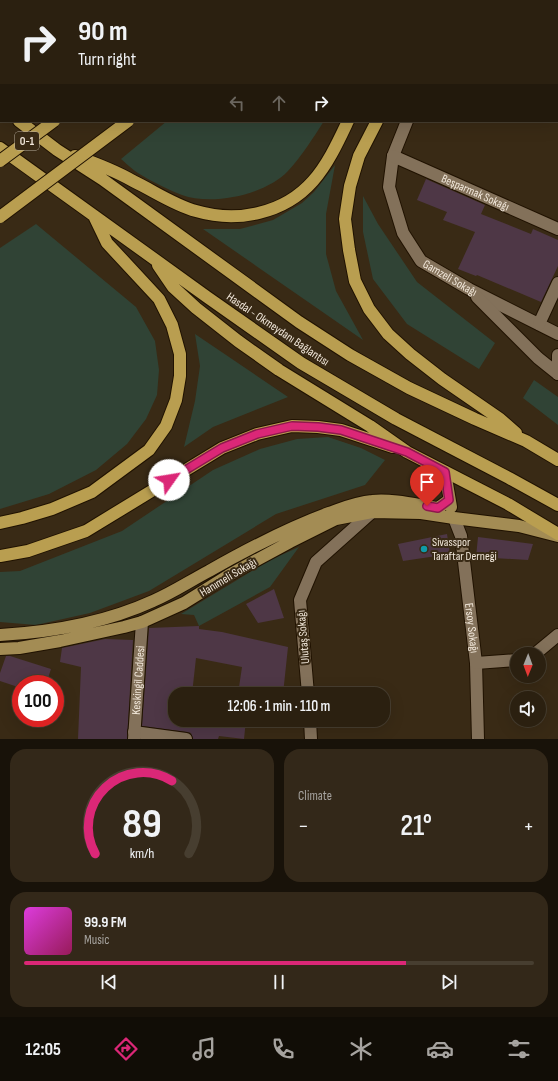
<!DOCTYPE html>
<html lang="en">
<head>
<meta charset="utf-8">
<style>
	body { margin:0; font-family:"Sofia Sans Condensed",sans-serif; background:#332819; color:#f1f3f6; height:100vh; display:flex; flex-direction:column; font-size:15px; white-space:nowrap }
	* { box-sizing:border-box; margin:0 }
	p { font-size:13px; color:#a6a39f }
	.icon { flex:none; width:22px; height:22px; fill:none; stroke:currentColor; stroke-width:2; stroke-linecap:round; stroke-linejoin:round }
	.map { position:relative; height:739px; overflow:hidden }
	.details { display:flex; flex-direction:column; gap:10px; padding:10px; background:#181209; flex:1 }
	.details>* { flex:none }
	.banner { position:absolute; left:0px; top:0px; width:558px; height:122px; box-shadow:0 4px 16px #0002,0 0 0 1px #473e30; background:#2b2010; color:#f1f3f6; overflow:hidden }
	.needle { width:26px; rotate:181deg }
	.fabs { position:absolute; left:510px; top:647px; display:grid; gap:8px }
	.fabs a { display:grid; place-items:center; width:36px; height:36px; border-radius:50%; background:#2b2010; box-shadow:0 4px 16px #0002,0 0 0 1px #473e30; font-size:20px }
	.speed { position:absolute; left:12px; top:675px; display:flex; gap:8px; font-size:20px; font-weight:700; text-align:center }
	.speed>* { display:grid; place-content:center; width:52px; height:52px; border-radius:50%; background:#2b2010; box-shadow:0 4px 16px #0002,0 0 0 1px #473e30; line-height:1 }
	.speed .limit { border:6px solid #d22; background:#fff; color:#111 }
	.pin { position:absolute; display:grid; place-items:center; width:34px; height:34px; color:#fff; margin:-41px -17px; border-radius:50% 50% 50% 0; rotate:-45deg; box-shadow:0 0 4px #0007 }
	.pin .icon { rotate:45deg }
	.me { position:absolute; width:44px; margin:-22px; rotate:58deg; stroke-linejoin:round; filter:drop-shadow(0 0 3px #0008) }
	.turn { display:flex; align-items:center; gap:14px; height:84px; padding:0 12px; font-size:18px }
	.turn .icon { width:52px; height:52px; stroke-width:2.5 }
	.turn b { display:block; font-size:28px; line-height:34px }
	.lanes { display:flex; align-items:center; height:38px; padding:0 12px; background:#0003; justify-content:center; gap:20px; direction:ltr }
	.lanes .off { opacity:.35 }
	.big { font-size:30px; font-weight:600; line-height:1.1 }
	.details .widget { flex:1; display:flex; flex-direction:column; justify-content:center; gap:6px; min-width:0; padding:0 14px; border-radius:16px; background:#332819 }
	.details .dial { align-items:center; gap:0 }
	.dial svg { height:104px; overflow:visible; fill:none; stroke:#473e30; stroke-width:7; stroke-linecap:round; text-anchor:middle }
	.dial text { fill:#f1f3f6; stroke:none }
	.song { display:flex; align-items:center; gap:12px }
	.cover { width:48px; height:48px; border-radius:6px; background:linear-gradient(135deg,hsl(300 70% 55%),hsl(330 70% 35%)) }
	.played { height:4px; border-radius:2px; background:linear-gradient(90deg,#db2777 75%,#473e30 75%) }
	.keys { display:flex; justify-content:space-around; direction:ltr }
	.heat { display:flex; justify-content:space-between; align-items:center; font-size:22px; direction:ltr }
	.details .tiles { flex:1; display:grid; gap:10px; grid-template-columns:1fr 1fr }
	.widget:last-child { grid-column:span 2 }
	.trip { position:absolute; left:168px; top:687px; width:222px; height:40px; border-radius:16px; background:#2b2010; box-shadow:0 4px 16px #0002,0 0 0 1px #473e30; font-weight:600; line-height:40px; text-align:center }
	.tab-bar { display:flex; height:64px; justify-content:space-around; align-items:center; background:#110d06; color:#a6a39f }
	.tab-bar .icon { width:28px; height:28px }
	.tab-bar .on { color:#db2777 }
	.tab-bar b { font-size:18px; color:#f1f3f6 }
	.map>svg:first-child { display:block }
</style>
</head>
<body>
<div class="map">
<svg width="558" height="739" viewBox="0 0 558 739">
	<rect width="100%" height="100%" fill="#392a15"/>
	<!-- green -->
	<path fill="#304335" d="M167,121H324C313,138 302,156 288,171C265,195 212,206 182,195C171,191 153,182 143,176C135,172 128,165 121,159Z
		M335,165L326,214V254L336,291L363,340L203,229H240L273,220L302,203L314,192Z
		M363,196L378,224L417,282L495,343L479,369L407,324L373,279L363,232Z
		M36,224L136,307L155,341L159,370L157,395L146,419L127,444L96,470L49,494L0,509V248Z
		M195,334L288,397L213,427L184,447L195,401L200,366Z
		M534,380L558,397V425L523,398Z
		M328,437L361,448L385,460L365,485L276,514L149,591L90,613L36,625L0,622V572L20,571L122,531L213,470L260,449L297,439Z
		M299,547L270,587L199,626L194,615L181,614L270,560Z"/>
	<!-- building -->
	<path fill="#4e3746" d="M426,179L485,205L481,214L531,234L533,229L558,240V266L541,302L477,275L476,276L458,269L475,232L443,220L447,212L417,200Z
		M447,534L450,554L403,561L398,544Z
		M478,537L533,544L528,560L476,557Z
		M274,589L284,618L258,623L246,604Z
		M199,626V629L222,632L288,647L283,694H238L242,667L196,658L192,694H175V720H246L244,739L219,736L218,739H193L191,733L187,732L142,726L149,628Z
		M105,639L133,640L127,739H78L81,667L60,662L62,648Z
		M6,656H10L51,669L46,684H21V688L0,681V673Z"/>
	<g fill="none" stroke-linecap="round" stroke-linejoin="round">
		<defs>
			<g id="minor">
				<path d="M493,1L494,0"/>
				<path id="s1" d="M407,121L393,156L389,187L403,233L421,261L469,289L558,334"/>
				<path id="s2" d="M393,156L558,229"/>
				<path d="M477,297L538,358L558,374"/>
				<path d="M539,324L558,283"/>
				<path d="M558,374V355"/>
				<path id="s3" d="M454,518L461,536L476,663L478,739"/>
				<path d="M535,654L558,635"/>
				<path d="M476,663L517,660"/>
				<path d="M308,694L300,600L316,562L372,512"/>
				<path d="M310,720L311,739"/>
				<path d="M134,732L186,739"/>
				<path id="s4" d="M134,739L142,622"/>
			</g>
			<path id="major" d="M445,472L451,507
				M0,635C52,632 105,623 153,601C172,593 190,581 209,571C246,550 288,528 329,513C343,508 357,502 372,501C394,499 417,505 438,508L449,500
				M0,649L19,648L60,641L124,627L142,622L184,603L229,575L290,542L336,519L372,512L421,513L454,518L519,526L558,536"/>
			<path id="highway" d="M13,1L14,0
				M88,1L90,0
				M216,1L218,0
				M268,1L270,0
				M438,1L439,0
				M0,9H1
				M0,64L1,63
				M0,106L1,107
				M19,121L57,150L102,179L299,322L350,355L409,388L475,419L526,441L558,460
				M377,121L359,156L350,186L345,219L349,250L355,281L369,309L388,334L410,354L442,379L500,419L516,433
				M0,148L207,297L301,363L396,419L509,478L558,505
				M75,156C95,163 114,170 133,181C154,191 174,205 196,211C237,223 284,214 313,181C328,164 338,142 348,121
				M158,265L173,287L196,308L238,341L279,370L370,426L407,452L508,504L558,534
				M0,523L22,518L52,509L92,492L149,450L166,426L176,400L180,376V354L172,325L159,299L107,243L94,216
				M0,556L28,551L86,531L222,448L257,434L292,426L318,427L341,430L393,447"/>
		</defs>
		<!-- minor casing -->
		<use href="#minor" stroke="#201201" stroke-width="14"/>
		<!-- major casing -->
		<use href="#major" stroke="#201201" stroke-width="14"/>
		<!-- highway casing -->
		<use href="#highway" stroke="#201201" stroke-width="14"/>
		<!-- minor -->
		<use href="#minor" stroke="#83715a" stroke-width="12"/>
		<!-- major -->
		<use href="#major" stroke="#a38c54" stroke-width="12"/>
		<!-- highway -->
		<use href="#highway" stroke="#b99e50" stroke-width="12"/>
		<defs>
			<path id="highway-bridge" d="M0,161L54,121
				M0,217L128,121"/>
		</defs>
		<!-- highway-bridge casing -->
		<use href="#highway-bridge" stroke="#201201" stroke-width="14" stroke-linecap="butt"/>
		<!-- highway-bridge -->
		<use href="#highway-bridge" stroke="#b99e50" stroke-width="12"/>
	</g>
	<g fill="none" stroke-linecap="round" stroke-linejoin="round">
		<defs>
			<path id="route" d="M169,480L222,448L257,434L292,426L318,427L341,430L407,452L445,472L449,500L438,508L427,506"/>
		</defs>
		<!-- route casing -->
		<use href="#route" stroke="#8e194d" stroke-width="10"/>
		<!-- route -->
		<use href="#route" stroke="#db2777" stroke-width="7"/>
	</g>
	<!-- markers -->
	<circle fill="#0f9aa8" stroke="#392a15" stroke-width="1.5" cx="424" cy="549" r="4"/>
	<g text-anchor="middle" stroke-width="4" stroke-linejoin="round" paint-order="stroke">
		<!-- shield labels -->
		<rect fill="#392a15" stroke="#baafa0" stroke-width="1" x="15" y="132" width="24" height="18" rx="3"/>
		<g font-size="11" font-weight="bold" fill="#f2e8db">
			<text x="27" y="145">O-1</text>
		</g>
		<!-- street labels -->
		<g font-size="12" fill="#f2e8db" stroke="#392a15">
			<text dy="4" stroke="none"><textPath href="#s2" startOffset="90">Beşparmak Sokağı</textPath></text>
			<text dy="4" stroke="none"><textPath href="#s1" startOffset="184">Gamzeli Sokağı</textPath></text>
			<text transform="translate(278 329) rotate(34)" y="4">Hasdal - Okmeydanı Bağlantısı</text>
			<text transform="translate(228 577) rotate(-31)" y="4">Hanımeli Sokağı</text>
			<text dy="4" stroke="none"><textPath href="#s3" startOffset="112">Ersoy Sokağı</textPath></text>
			<text transform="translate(303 637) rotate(-95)" y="4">Ulutaş Sokağı</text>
			<text dy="4" stroke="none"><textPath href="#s4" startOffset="59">Keskingil Caddesi</textPath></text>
		</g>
		<!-- poi labels -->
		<g font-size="12" fill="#f2e8db" stroke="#392a15" text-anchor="start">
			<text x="432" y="546">Sivasspor<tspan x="432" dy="14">Taraftar Derneği</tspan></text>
		</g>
	</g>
</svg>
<div class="fabs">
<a><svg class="needle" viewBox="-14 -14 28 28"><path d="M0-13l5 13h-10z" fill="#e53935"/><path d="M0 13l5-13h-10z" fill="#a6a39f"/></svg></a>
<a><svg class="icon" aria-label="sound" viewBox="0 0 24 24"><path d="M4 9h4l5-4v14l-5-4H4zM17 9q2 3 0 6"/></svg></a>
</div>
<div class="speed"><div class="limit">100</div></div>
<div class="pin" style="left:427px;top:506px;background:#d93025"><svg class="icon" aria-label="arrive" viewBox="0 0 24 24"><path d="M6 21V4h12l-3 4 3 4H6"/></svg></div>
<svg class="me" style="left:169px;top:480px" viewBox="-20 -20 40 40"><circle r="19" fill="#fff"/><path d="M0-13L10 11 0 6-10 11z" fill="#db2777"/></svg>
<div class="trip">12:06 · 1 min · 110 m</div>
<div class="banner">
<div class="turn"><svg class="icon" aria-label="right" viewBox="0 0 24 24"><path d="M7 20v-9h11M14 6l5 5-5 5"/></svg><div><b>90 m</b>Turn right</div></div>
<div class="lanes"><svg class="icon off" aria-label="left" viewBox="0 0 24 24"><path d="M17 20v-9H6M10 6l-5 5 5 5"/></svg><svg class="icon off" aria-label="ahead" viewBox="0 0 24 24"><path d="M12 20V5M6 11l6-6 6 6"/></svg><svg class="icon" aria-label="right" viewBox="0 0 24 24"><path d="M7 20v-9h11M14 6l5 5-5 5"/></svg></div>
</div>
</div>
<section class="details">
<div class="tiles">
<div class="widget dial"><svg viewBox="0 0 100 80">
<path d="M14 69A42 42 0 1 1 86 69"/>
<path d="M14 69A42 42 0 0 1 73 13" stroke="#db2777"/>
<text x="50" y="56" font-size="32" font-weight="700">89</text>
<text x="50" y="72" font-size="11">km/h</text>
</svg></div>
<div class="widget"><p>Climate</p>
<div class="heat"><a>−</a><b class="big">21°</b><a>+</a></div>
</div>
<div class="widget">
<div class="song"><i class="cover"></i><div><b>99.9 FM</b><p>Music</p></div></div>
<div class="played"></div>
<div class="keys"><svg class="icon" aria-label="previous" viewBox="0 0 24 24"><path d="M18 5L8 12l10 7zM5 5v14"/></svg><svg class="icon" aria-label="pause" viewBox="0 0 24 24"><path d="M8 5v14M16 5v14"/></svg><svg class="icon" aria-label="next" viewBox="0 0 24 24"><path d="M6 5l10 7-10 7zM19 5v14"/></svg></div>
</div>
</div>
</section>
<nav class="tab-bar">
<b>12:05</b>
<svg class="icon on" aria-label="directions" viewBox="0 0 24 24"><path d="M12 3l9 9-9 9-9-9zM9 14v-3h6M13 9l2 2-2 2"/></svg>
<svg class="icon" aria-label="music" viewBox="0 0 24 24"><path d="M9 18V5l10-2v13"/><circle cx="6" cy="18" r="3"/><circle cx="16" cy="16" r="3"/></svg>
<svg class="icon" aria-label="phone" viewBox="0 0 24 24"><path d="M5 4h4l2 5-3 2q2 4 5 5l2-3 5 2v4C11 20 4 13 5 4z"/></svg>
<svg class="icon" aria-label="climate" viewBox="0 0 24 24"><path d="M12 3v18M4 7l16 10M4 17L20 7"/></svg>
<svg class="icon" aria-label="car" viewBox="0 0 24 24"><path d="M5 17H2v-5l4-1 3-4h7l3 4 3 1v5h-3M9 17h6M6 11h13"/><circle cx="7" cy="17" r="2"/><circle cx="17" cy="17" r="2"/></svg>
<svg class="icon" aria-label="filters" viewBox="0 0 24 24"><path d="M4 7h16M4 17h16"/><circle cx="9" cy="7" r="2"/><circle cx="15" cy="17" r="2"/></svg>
</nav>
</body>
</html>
